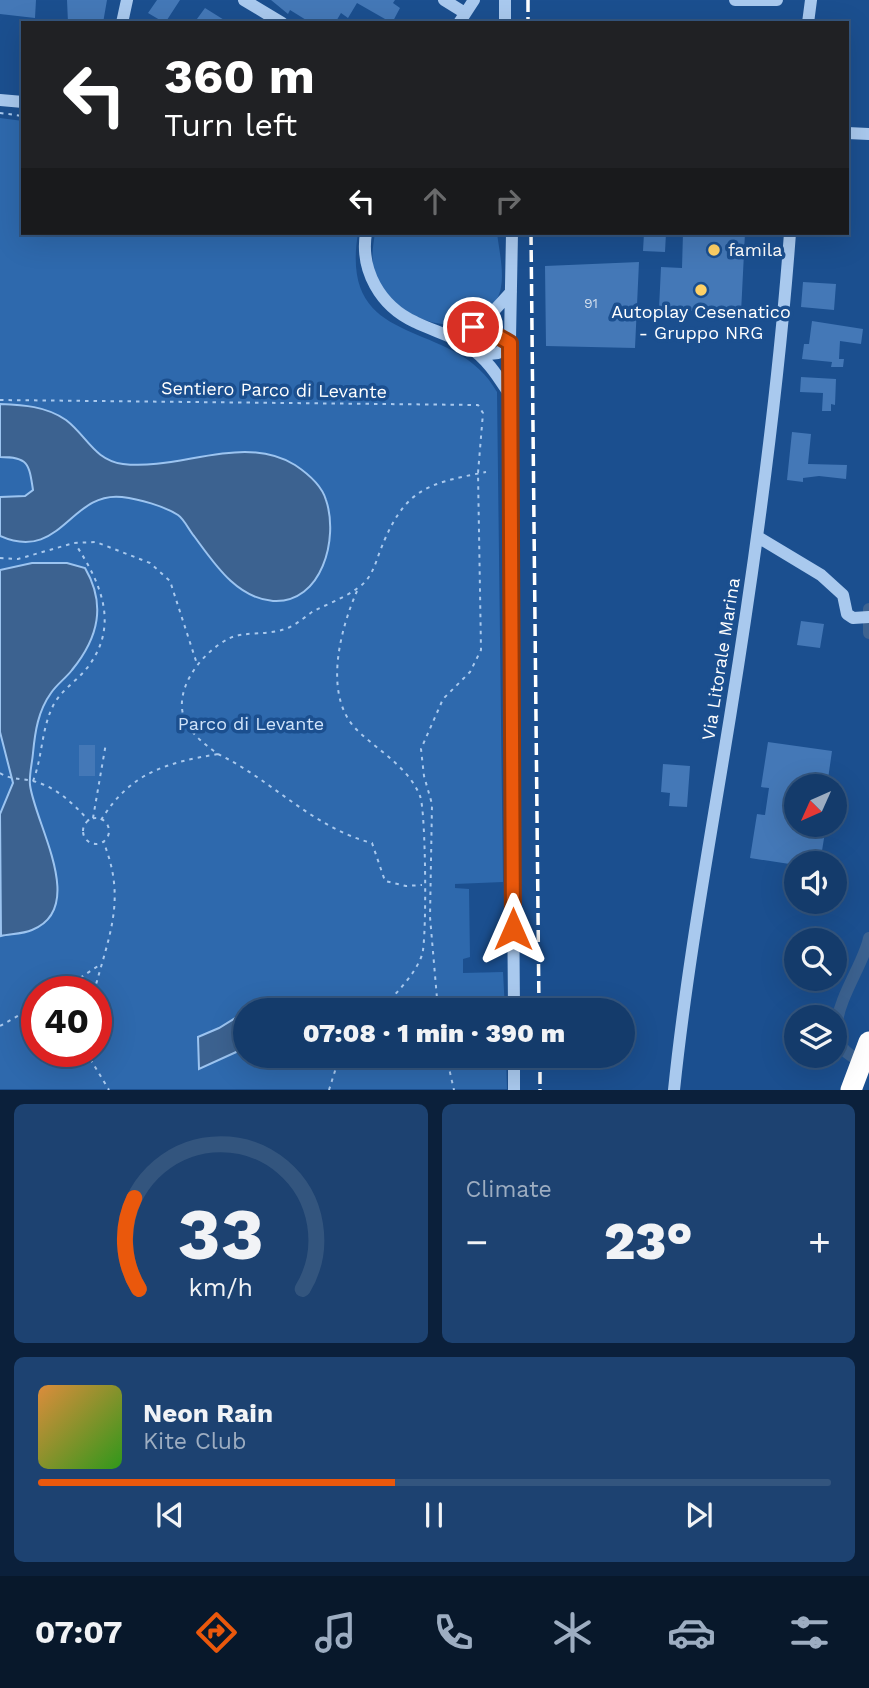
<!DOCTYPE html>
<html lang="en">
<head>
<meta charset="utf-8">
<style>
	body { margin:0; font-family:"Work Sans",sans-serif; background:#1d4271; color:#f1f3f6; height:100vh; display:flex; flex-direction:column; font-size:26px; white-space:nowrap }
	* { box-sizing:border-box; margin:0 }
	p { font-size:23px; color:#9dadc1 }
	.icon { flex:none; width:38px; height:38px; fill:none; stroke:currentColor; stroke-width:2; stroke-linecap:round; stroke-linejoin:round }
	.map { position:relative; height:1090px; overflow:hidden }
	.panel { display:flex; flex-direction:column; gap:14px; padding:14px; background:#0b203b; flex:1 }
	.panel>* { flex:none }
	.guide { position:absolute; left:21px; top:21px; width:828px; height:214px; border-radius:0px; box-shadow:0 7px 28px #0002,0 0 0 2px #33557e; background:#202124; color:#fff; overflow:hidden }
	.needle { width:46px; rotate:225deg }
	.controls { position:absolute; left:784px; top:774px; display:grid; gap:14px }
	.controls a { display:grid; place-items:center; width:63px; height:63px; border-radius:50%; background:#143b6b; box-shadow:0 7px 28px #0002,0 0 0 2px #33557e; font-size:35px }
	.speed { position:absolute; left:21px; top:976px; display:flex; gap:14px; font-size:35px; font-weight:700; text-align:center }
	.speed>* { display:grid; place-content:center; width:91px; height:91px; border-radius:50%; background:#143b6b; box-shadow:0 7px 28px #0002,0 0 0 2px #33557e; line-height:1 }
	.speed .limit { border:10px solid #d22; background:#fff; color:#111 }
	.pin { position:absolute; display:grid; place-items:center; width:60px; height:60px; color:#fff; margin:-30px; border:4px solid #fff; border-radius:50%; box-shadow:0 2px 7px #0007 }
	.me { position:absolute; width:77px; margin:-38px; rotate:0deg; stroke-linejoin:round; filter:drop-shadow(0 0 5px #0008) }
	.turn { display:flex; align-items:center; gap:24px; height:147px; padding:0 28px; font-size:32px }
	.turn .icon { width:91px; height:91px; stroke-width:2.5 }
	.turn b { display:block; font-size:49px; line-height:60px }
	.lanes { display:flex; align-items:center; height:66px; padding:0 28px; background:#0003; justify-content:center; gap:35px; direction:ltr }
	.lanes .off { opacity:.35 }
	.big { font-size:52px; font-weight:800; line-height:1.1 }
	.panel .tile { flex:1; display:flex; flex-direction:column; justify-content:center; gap:10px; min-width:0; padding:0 24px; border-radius:10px; background:#1d4271 }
	.panel .dial { align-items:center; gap:0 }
	.dial svg { height:182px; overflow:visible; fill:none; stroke:#33557e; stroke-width:7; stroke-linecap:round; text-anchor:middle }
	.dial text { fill:#f1f3f6; stroke:none }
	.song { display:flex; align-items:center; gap:21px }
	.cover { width:84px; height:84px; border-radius:10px; background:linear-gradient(135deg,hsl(30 70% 55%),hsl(110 70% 35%)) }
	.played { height:7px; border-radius:4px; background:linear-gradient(90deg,#ea580c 45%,#33557e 45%) }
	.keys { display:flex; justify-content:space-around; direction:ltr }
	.heat { display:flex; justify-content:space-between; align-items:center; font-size:38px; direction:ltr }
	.panel .tiles { flex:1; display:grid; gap:14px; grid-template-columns:1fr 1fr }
	.tile:last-child { grid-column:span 2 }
	.trip { position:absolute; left:233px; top:998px; width:402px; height:70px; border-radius:35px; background:#143b6b; box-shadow:0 7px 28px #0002,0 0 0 2px #33557e; font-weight:800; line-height:70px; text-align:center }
	.tabs { display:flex; height:112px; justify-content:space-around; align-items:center; background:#08182b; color:#9dadc1 }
	.tabs .icon { width:49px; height:49px }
	.tabs .on { color:#ea580c }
	.tabs b { font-size:32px; color:#f1f3f6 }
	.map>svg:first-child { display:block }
</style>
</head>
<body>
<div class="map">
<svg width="869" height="1090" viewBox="0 0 869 1090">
	<rect width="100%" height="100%" fill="#1b4f8f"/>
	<!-- green -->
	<path fill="#2e69ad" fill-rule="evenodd" d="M0,118L23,121V233H358C338,354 455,315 497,392L503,882L455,884V888L469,889L470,957L463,959V973L503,972L505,1010H245V1055H506L507,1089H0ZM37,992H96V1052H37Z
		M375,233H497C499,249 504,271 501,287C500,296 494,304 487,310C455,343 391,315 376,276C370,262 373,246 375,233Z"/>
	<!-- water -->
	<path fill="#3c6290" stroke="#9cc4f0" stroke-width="2" d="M0,404C23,405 46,406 66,420C87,436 94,460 123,464C179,471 243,433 295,465C307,473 322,486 326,500C339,538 322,604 273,601C236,598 214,563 194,536C189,530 184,519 178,515C164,506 139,499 122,497C70,491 61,563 0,536V497L25,496L33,490C29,463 28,457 0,457Z
		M32,563H67L85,568C106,604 99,637 72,670C66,678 57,684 51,693C38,711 35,732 33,753C32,764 29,775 30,785C35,824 88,908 32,930C23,934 10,934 1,936L0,814L13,783L0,732V570Z
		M245,1012V1048L199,1069L198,1037L219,1028Z"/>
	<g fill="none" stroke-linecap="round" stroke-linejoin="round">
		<!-- canal -->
		<path stroke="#3c6290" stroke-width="12" d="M869,609V633
			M865,1062C802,1042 862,975 869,938"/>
	</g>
	<!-- building -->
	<path fill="#4478b7" d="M0,0H36L35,18L0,14Z
		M67,0H107L103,23H68Z
		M157,0H180L165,23L148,13Z
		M271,0H395L393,3L400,8L392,23L357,3L348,18L341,13L335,23H311L290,10L288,14Z
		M205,8L229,23H194Z
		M644,233H666L665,252L643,251Z
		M683,233H745L741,313L659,309L661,267L682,268Z
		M639,262L635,348L546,346L545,266Z
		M803,282L836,284L834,310L801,307Z
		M812,321L863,329L861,344L840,341L839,359H844L843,367H831L832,362L802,359L804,344H809Z
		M801,377L836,379L835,405L831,404V411H822L823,393L800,392Z
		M792,432L811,434L808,464L847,465L846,479L819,476L803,478V482L787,480Z
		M801,621L824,624L820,648L797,645Z
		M768,742L832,751L827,786H796V824L826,826L820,863L796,865L750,858L757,814L765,815L769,788L761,787Z
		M79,745H95V776H79Z
		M663,764L690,766L687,807L669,806L670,793L661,792Z"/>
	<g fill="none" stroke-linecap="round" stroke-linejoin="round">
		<!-- path -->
		<path stroke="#a9c9ee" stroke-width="2" stroke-dasharray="3.5 5" stroke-linecap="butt" d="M0,113L23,116
			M0,400L478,405L483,413L478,473L481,650L470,672L443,699L421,749L424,776L432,804L430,917L438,1010
			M0,558L18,559L74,543L96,542L150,563L170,581L197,664
			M357,591C340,630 322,697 358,731C380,752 409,768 420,796C426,810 427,941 422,955C415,975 395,994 381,1010
			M218,754C272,780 313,828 372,843L385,881L406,886L422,885
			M0,773C11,780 21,778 33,781C56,787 73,803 89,821
			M33,781C43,756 41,728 54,704C63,688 80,679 90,664C119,623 100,582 76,545
			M93,818L106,743
			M83 831a13 13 0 1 1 26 0a13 13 0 1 1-26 0Z
			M101,820C131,772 166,763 218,754C207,746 196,738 188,726C168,694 201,653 228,639C244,630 268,637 290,627C298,623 305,617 312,612C327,604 345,598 359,587C371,579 375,565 380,551C404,490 424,484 486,472
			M59,992L101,964
			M94,992C109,935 127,899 103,841
			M0,1026L37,1005
			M86,1052L109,1090
			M446,1055L454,1090
			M329,1090L340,1055"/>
		<!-- minor -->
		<path stroke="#a9c9ee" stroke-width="12" d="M244,0L282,23
			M444,0L465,13
			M505,0V23
			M735,0H777
			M122,23L127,0
			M459,23L474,0
			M808,23L811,0
			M0,100L23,102
			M847,133L869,134
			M366,233C360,270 380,306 415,322C433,331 452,335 469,347C487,359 497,375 508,392
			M512,233L509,392L514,1010
			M480,326L510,343
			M448,335L480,326L511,292
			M480,355L498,353L510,343
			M758,537L821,575L843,595L847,614L853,618L869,617
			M514,1055V1090
			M674,1090C687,965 710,841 730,717C756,556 778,395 790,233"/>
		<!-- highway -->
		<path stroke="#fff" stroke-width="21" d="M851,1090L869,1042"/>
		<!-- rail -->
		<path stroke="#fff" stroke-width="3.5" stroke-dasharray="12 5" stroke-linecap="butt" d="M528,0V23
			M531,233L539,1010
			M540,1055V1090"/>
	</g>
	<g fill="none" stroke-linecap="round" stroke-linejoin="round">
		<defs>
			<path id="route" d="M473,327L480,326L510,343L513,929"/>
		</defs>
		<!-- route casing -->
		<use href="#route" stroke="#983908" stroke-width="18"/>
		<!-- route -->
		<use href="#route" stroke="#ea580c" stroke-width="12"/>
	</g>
	<!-- markers -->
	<g fill="#ffd166" stroke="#1b4f8f" stroke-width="2.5">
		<circle cx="714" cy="250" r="7"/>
		<circle cx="701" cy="290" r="7"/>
	</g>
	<g text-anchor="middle" stroke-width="7" stroke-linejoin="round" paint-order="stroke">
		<!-- number labels -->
		<g font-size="14" fill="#d0dded">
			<text x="591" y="308">91</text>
		</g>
		<!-- poi labels -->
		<g font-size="18" fill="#fff" stroke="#1b4f8f" text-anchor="start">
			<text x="728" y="256">famila</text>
			<text x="701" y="318" text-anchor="middle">Autoplay Cesenatico<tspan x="701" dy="21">- Gruppo NRG</tspan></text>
		</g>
		<!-- street labels -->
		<g font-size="18" fill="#fff" stroke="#1b4f8f">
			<text transform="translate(274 390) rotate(1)" y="6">Sentiero Parco di Levante</text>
			<text transform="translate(721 659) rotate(-81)" y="6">Via Litorale Marina</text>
		</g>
		<!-- park labels -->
		<g font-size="18" fill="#cfe3fa" stroke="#1b4f8f">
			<text x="251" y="730">Parco di Levante</text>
		</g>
	</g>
</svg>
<div class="controls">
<a><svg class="needle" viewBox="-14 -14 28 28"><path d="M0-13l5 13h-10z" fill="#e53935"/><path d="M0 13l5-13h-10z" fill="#9dadc1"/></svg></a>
<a><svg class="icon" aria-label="sound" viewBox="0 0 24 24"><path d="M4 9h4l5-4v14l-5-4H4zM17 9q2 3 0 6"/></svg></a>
<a><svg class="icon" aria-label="search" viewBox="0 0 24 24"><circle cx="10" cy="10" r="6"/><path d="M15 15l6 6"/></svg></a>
<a><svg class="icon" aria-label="layers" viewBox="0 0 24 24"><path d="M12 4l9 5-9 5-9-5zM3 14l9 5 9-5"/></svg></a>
</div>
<div class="speed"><div class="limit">40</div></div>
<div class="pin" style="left:473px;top:327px;background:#d93025"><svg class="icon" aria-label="arrive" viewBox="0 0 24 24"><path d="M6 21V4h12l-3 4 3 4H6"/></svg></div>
<svg class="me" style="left:513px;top:929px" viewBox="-20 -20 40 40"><path d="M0-17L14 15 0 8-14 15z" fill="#ea580c" stroke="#fff" stroke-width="4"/></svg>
<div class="trip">07:08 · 1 min · 390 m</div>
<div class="guide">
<div class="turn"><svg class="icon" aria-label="left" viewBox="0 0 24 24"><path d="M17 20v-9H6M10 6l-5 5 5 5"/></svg><div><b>360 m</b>Turn left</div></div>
<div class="lanes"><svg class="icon" aria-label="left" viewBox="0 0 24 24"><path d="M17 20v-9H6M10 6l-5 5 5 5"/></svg><svg class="icon off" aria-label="ahead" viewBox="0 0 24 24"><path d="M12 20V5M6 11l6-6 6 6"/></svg><svg class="icon off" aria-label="right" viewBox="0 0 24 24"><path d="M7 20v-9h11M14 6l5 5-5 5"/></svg></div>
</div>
</div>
<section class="panel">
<div class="tiles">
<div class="tile dial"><svg viewBox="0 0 100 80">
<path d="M14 69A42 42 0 1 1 86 69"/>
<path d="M14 69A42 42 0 0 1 12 29" stroke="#ea580c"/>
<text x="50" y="56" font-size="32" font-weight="700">33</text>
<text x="50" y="72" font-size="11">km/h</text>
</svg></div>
<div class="tile"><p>Climate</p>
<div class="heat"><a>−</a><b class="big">23°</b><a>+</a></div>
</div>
<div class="tile">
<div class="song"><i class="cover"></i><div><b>Neon Rain</b><p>Kite Club</p></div></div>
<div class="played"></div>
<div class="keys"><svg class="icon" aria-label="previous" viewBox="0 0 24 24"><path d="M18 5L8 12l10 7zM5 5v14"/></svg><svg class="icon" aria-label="pause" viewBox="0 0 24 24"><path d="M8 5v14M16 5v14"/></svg><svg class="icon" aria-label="next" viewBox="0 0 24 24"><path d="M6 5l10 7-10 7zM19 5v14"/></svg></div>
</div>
</div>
</section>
<nav class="tabs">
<b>07:07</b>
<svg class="icon on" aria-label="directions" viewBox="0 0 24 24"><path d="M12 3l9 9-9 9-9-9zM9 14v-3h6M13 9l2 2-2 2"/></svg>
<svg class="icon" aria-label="music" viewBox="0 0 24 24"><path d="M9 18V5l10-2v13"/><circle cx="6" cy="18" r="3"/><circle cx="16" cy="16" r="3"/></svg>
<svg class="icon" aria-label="phone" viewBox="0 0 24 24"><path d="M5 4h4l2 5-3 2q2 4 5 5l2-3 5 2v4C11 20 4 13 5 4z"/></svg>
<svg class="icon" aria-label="climate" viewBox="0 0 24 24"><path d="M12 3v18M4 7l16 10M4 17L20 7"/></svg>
<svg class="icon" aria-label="car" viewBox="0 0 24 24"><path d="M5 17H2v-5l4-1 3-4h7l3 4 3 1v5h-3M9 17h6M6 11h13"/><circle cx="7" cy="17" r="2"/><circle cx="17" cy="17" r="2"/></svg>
<svg class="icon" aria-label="filters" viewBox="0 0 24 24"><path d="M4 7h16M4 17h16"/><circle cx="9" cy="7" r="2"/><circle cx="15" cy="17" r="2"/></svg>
</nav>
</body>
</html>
